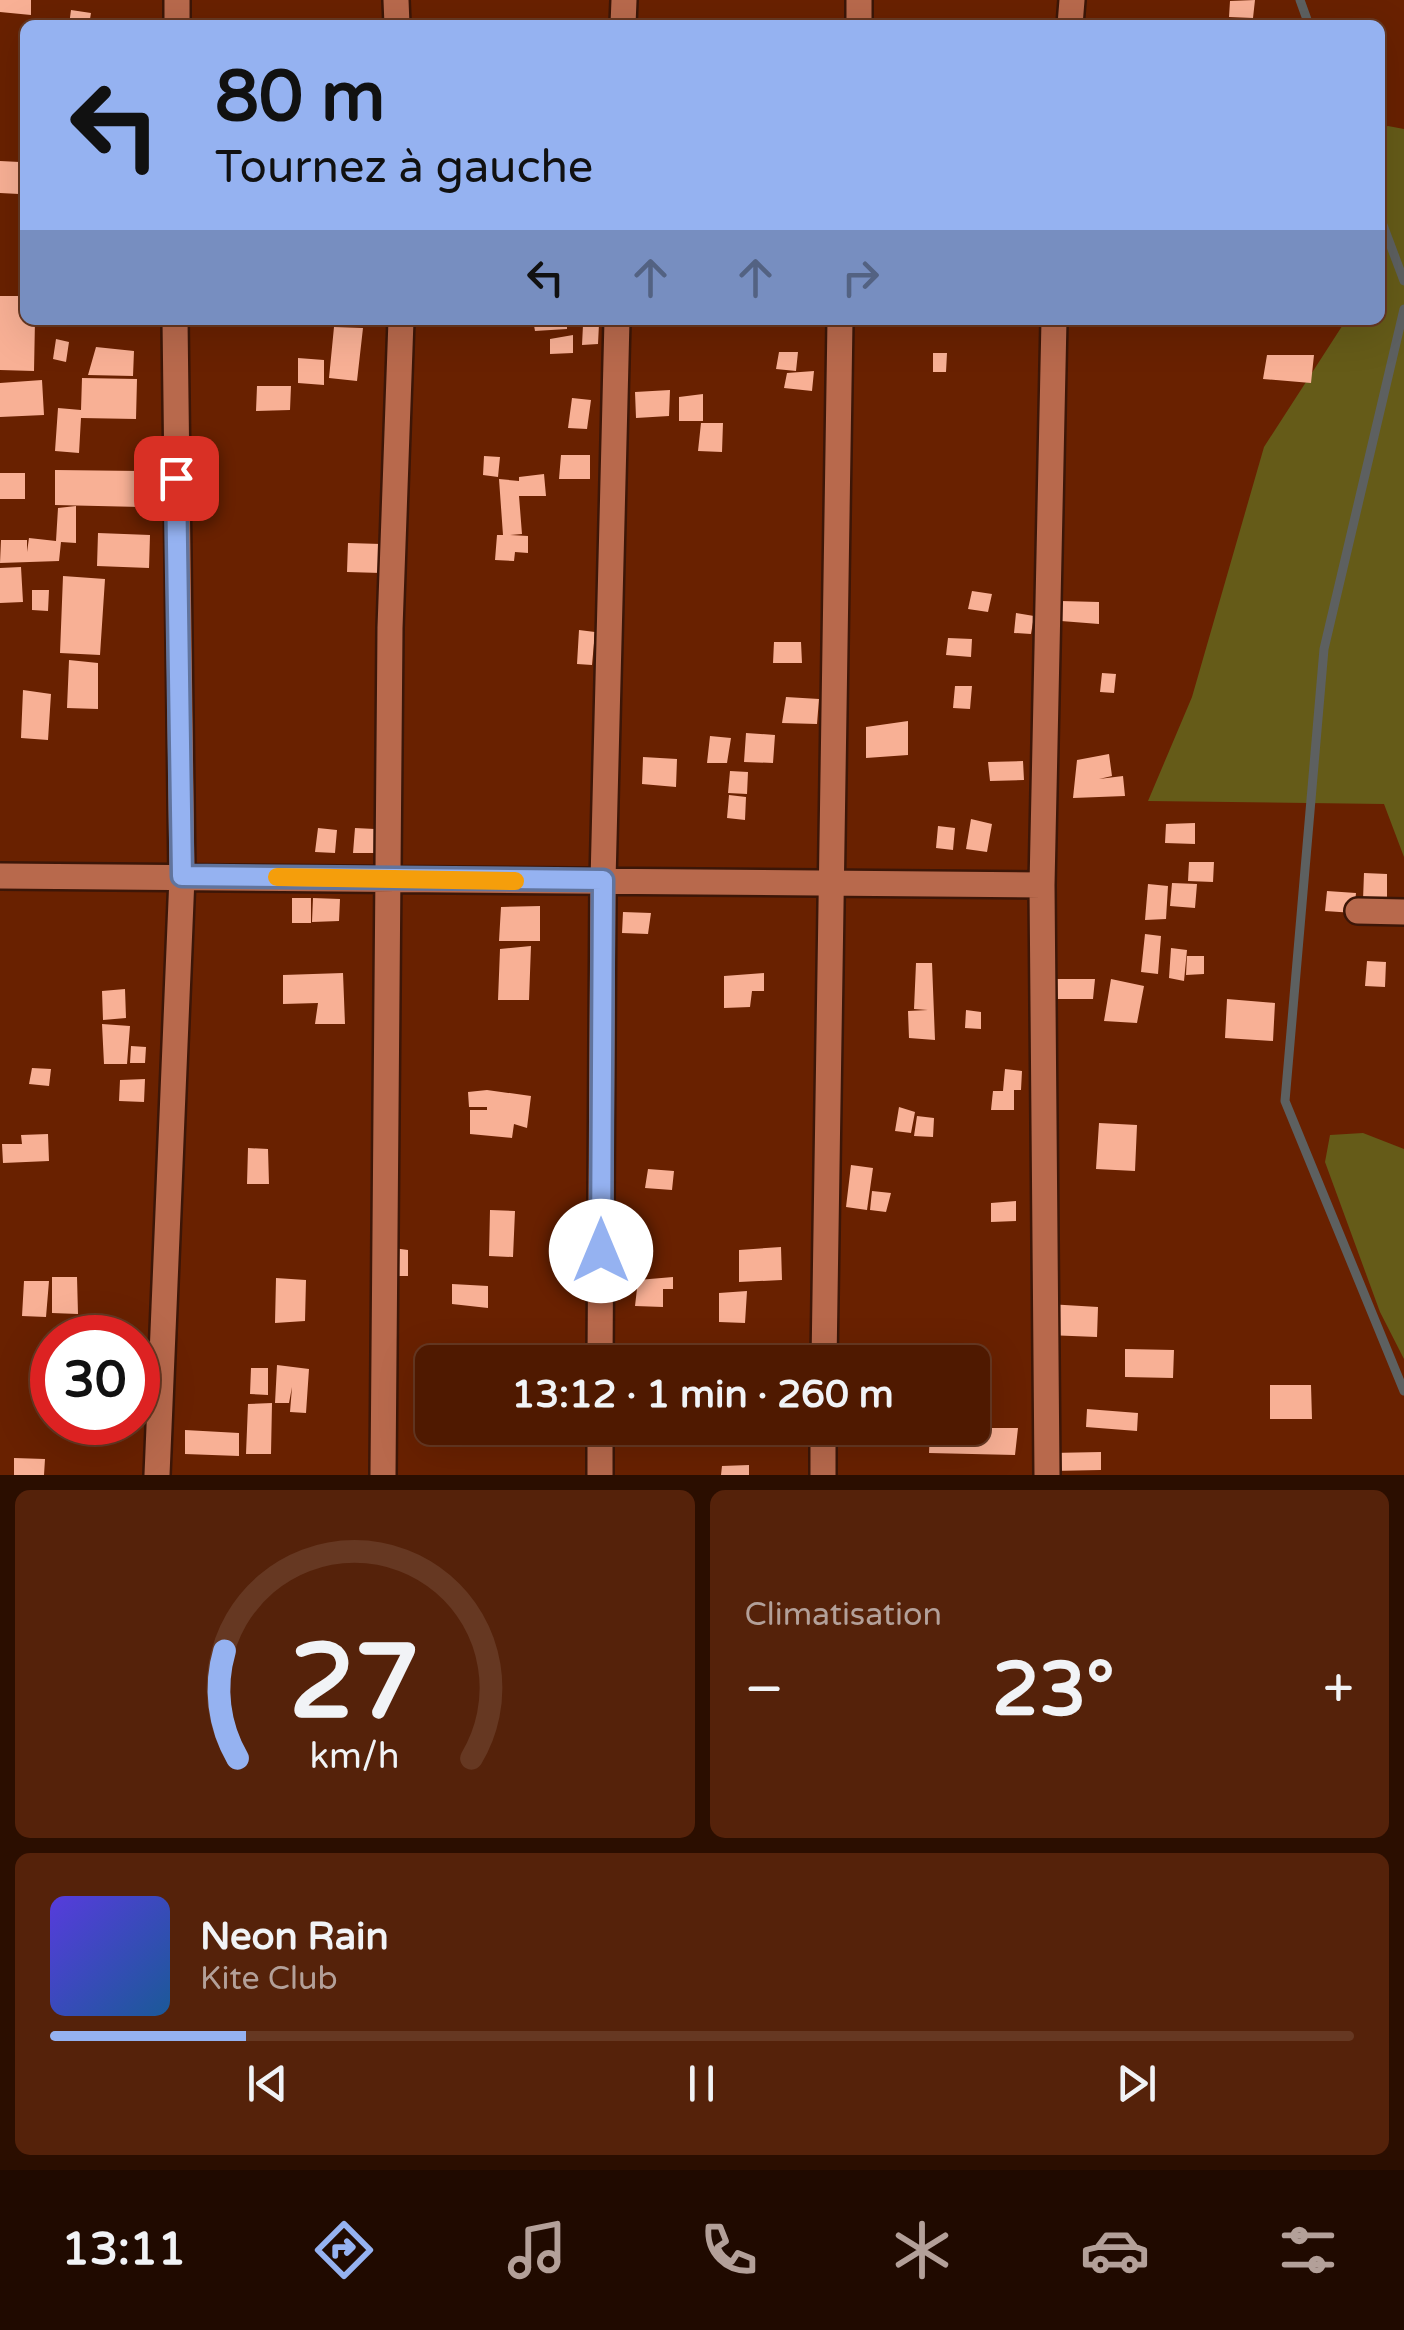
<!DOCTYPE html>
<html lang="fr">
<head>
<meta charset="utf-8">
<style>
	body { margin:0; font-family:"Varela Round",sans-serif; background:#55220a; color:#f1f3f6; height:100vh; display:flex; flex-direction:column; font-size:38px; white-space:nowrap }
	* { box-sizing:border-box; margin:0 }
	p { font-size:32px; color:#b3a099 }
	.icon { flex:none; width:55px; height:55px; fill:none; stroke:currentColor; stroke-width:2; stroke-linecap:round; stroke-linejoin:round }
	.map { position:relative; height:1475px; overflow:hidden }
	.side { display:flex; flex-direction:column; gap:15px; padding:15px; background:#2b0e00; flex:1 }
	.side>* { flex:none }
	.top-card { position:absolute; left:20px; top:20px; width:1365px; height:305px; border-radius:15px; box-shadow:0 10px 40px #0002,0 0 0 2px #663822; background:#95b2f1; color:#111; overflow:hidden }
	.speed { position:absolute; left:30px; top:1315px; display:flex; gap:20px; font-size:50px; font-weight:700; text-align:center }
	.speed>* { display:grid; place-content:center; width:130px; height:130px; border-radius:50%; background:#4f1900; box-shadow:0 10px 40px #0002,0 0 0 2px #663822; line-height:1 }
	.speed .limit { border:15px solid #d22; background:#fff; color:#111 }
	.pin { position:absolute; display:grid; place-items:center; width:85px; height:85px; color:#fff; margin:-42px; border-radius:20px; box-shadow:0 5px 15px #0006 }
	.me { position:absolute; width:110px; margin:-55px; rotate:0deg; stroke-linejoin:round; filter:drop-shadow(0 0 8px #0008) }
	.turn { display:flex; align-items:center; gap:35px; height:210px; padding:0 30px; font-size:45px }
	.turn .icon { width:130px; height:130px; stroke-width:2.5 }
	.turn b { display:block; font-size:70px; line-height:85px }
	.lanes { display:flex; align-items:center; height:95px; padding:0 30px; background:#0003; justify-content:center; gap:50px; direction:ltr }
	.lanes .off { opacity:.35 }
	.big { font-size:75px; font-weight:700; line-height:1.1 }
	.side .card { flex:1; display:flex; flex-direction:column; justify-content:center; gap:15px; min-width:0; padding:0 35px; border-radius:15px; background:#55220a }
	.side .dial { align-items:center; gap:0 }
	.dial svg { height:260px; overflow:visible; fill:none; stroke:#663822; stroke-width:7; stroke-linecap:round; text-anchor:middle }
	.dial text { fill:#f1f3f6; stroke:none }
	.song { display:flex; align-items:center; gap:30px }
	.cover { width:120px; height:120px; border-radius:15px; background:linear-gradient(135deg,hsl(250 70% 55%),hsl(210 70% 35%)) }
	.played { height:10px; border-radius:5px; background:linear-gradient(90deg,#95b2f1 15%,#663822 15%) }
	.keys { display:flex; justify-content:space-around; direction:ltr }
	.heat { display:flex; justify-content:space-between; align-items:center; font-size:55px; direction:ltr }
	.side .tiles { flex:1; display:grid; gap:15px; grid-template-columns:1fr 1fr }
	.card:last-child { grid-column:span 2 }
	.trip { position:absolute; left:415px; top:1345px; width:575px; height:100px; border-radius:15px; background:#4f1900; box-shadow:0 10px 40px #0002,0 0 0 2px #663822; font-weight:700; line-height:100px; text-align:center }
	.tab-bar { display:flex; height:160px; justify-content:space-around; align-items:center; background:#200a00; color:#b3a099 }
	.tab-bar .icon { width:70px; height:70px }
	.tab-bar .selected { color:#95b2f1 }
	.tab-bar b { font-size:45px; color:#f1f3f6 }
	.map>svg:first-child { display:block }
</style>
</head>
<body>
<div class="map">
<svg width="1404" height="1475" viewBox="0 0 1404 1475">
	<rect width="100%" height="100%" fill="#692100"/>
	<!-- green -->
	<path fill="#655b18" d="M1388,126L1404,129V857L1384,804L1148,801L1192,697L1264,447L1346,320H1380V128Z
		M1363,1133L1404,1149V1359L1380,1312L1325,1162L1330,1135Z"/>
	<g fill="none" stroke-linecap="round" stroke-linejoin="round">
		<!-- stream -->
		<path stroke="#5d6060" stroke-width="9" d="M1300,0L1309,25
			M1380,217L1404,281
			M1404,309L1324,649L1285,1101L1404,1391"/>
	</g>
	<!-- building -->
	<path fill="#f8b095" d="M0,0H31V15L0,12Z
		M1255,0L1253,18L1229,17L1230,1Z
		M71,10L91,13L89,25H69Z
		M0,161L20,162L19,194L0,193Z
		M0,296H25V320H35L34,371L0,370Z
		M533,320H567V329L535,331Z
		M599,324L598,344L582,345L583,325Z
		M334,327L363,328L357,381L329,378Z
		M573,335V353L550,354V339Z
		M56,339L69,342L66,362L53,359Z
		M96,347L134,351L133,376L88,375Z
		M779,352H798L796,371L776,369Z
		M933,353H947L946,372H933Z
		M1267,355H1314L1311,383L1263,379Z
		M298,358L324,360V385L298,383Z
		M814,371L812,391L784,388L787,373Z
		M82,378L137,379L136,419L81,418L79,453L55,451L58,408L81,410Z
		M42,380L44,415L0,417V383Z
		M257,386H291L290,410L256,411Z
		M670,390L669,416L636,418L635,392Z
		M703,394V421H679V397Z
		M572,398L591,400L587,429L568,428Z
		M701,423H723L722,452L698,451Z
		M561,455H590V479H559Z
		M484,456L500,457L498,477L483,475Z
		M55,470L141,471V507L55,505Z
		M0,473H25V499H0Z
		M544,474L546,496H519L522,534L510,535L528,536V553L515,552L514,561L495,560L497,535H503L499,479L519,481V477Z
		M76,506V543L61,542L59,561L0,563L1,540H27V552L29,538L56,541L58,508Z
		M98,533L150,535L149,568L97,566Z
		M348,543L381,544V573L347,572Z
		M21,567L23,602L0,603V568Z
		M63,576L105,579L100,655L60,653Z
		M32,590H49L48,611L32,610Z
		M972,591L992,594L988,612L968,609Z
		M1061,601L1099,602V624L1061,621Z
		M1016,613L1034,616L1031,634L1014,633Z
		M579,630L595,632L592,665L577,664Z
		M948,638L972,639L971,657L946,655Z
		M774,642H801L802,663H773Z
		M69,660L98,663V709L67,708Z
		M1102,673L1116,674L1114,693L1100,692Z
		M955,686H972L970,709L953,708Z
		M23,690L51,694L48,740L21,738Z
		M786,697L819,699L817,724L782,723Z
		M908,721V755L866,758V727Z
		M746,733L775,735L773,763L744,762Z
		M710,736L731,738L727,763H707Z
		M1109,754L1112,776L1099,779L1123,776L1125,796L1073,798L1077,760Z
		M643,757L677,759L676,787L642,784Z
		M1023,761L1024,780L990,781L988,762Z
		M730,771L748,772L747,794L728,793Z
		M729,795L746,797L745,820L727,818Z
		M971,819L992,824L987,852L966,849Z
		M1195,823V844L1165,843L1166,824Z
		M938,826L955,828L953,850L936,848Z
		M318,828L337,830L335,853L315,852Z
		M355,828L375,829L376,853H353Z
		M1189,862H1214L1213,882L1188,881Z
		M1364,873L1387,874V901L1363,900Z
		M1172,883L1197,884L1195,908L1170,906Z
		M1148,884L1168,886L1166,919L1145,920Z
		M1327,891L1356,893L1354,913L1325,911Z
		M292,898H311V923H292Z
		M313,898L340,899L339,921L312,922Z
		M540,906V941H499L501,907Z
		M623,912L651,913L648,934L622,933Z
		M1145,934L1161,936L1158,974L1141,972Z
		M531,946L529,1000H498L500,949Z
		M1171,948L1187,950L1184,981L1169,978Z
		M1187,956H1204V974L1186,975Z
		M1367,961L1386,962L1385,987L1365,986Z
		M916,963H932L935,1040L909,1038L908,1011L928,1010L914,1009Z
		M343,973L345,1024H315L318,1003L283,1004V975Z
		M764,973V991H752L750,1007L724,1008V976Z
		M1048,979H1095L1093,999H1047Z
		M1111,979L1144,986L1137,1023L1104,1021Z
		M125,989L126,1018L103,1020L102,991Z
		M1227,999L1275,1003L1273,1041L1225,1038Z
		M966,1010L981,1012V1029L965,1028Z
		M102,1024L130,1026L127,1064H104Z
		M131,1046L146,1047L145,1063H130Z
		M32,1068L51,1069L49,1086L29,1084Z
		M1005,1069L1022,1071L1021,1090H1014V1110H991L993,1091H1003Z
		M145,1079L144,1102L119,1101L120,1080Z
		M487,1090L531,1096L527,1128L514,1124L512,1138L470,1134V1110H487V1107H469L468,1092Z
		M899,1107L915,1112L911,1133L895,1131Z
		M917,1116L934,1118L933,1137L914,1136Z
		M1099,1123L1137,1125L1135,1171L1096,1169Z
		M48,1134L49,1161L3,1163L2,1144H22L21,1135Z
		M248,1148L268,1149L269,1184H247Z
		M851,1165L873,1168L867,1210L846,1207Z
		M648,1169L674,1171L672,1190L645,1188Z
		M872,1191L891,1193L886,1212L870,1210Z
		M1016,1201V1221L991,1222V1203Z
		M490,1210L515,1211L513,1257L489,1256Z
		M781,1247L782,1280L739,1282V1250Z
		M393,1248L408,1250V1276H392Z
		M52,1277H77L78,1314L52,1313Z
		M673,1277V1289H663V1307L635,1306L638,1280Z
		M276,1278L306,1280L305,1321L275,1323Z
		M24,1281H49L46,1317L22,1316Z
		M452,1284L488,1286V1308L452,1304Z
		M747,1291L745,1323L719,1322V1293Z
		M1048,1304L1098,1307L1097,1337L1047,1335Z
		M460,1349V1362H430L429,1350Z
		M1125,1349L1174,1350L1173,1378L1125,1377Z
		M277,1365L309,1369L306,1413L290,1412L292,1387L289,1403H275Z
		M251,1368H268V1395L250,1394Z
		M1270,1385H1311L1312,1419H1270Z
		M272,1403L271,1454H246L248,1404Z
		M1087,1409L1138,1413L1137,1431L1086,1427Z
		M930,1428H1018L1015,1455L929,1453Z
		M185,1430L239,1433V1456L185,1454Z
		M1101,1452V1470L1052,1471L1051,1453Z
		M14,1458L45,1459L44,1475H14Z
		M749,1465V1475H721L722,1466Z"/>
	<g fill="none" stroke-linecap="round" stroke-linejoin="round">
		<defs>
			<path id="street" d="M396,0L397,25
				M859,0V25
				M177,25V0
				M623,25L624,0
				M1070,25L1072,0
				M0,876L1042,885
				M1358,911L1404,912
				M600,1362L603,881L617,320
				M824,1362L840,320
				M157,1475L182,877L175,320
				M383,1475L390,628L401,320
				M600,1475V1428
				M823,1475V1428
				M1047,1475L1042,885L1054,320"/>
		</defs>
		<!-- street casing -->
		<use href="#street" stroke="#3c1607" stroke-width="30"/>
		<!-- street -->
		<use href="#street" stroke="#b8694c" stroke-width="25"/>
	</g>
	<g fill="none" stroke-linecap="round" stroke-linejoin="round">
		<defs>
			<path id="route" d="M176,478L182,876L603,880L601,1251"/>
		</defs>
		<!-- route casing -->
		<use href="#route" stroke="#61749d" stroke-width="25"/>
		<!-- route -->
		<use href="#route" stroke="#95b2f1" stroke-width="18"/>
		<!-- slow -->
		<path stroke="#f59e0b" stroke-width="18" d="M277,877L515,881"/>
	</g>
</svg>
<div class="speed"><div class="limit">30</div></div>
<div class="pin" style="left:176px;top:478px;background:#d93025"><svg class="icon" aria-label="arrive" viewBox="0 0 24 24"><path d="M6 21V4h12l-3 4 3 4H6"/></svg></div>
<svg class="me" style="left:601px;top:1251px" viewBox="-20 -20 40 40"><circle r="19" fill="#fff"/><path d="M0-13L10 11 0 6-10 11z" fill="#95b2f1"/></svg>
<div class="trip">13:12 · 1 min · 260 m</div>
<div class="top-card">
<div class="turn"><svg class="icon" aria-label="left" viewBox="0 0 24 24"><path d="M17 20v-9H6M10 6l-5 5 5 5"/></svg><div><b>80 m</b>Tournez à gauche</div></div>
<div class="lanes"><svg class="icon" aria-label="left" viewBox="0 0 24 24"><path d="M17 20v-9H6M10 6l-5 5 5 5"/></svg><svg class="icon off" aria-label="ahead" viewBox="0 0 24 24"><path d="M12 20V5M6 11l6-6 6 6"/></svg><svg class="icon off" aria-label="ahead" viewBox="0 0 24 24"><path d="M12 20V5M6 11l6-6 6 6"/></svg><svg class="icon off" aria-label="right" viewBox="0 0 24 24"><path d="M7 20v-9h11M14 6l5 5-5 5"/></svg></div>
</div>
</div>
<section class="side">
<div class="tiles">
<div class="card dial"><svg viewBox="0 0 100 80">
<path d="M14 69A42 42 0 1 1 86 69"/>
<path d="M14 69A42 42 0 0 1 10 36" stroke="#95b2f1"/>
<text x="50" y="56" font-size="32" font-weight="700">27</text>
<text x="50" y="72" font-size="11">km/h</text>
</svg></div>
<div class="card"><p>Climatisation</p>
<div class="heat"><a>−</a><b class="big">23°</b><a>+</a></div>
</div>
<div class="card">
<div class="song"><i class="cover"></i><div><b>Neon Rain</b><p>Kite Club</p></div></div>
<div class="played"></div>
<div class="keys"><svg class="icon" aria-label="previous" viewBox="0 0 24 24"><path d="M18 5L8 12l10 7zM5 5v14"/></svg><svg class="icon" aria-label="pause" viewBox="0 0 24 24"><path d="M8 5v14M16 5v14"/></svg><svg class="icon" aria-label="next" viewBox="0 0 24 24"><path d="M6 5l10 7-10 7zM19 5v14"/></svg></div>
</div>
</div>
</section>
<nav class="tab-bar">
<b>13:11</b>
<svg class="icon selected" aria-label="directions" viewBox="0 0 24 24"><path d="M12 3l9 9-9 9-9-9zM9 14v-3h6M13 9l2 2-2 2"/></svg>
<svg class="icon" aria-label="music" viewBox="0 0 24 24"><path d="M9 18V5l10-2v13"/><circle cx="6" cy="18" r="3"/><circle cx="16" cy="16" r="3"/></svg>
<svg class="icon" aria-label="phone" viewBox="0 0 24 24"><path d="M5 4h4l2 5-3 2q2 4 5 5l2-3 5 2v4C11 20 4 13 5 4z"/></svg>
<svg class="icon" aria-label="climate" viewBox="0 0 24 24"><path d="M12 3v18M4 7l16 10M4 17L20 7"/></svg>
<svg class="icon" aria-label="car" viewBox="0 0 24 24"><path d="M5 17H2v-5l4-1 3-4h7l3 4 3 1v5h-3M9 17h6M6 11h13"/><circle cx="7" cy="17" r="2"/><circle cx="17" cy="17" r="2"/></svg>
<svg class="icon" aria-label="filters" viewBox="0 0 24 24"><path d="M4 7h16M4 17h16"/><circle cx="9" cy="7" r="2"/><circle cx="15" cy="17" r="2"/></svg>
</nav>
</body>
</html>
